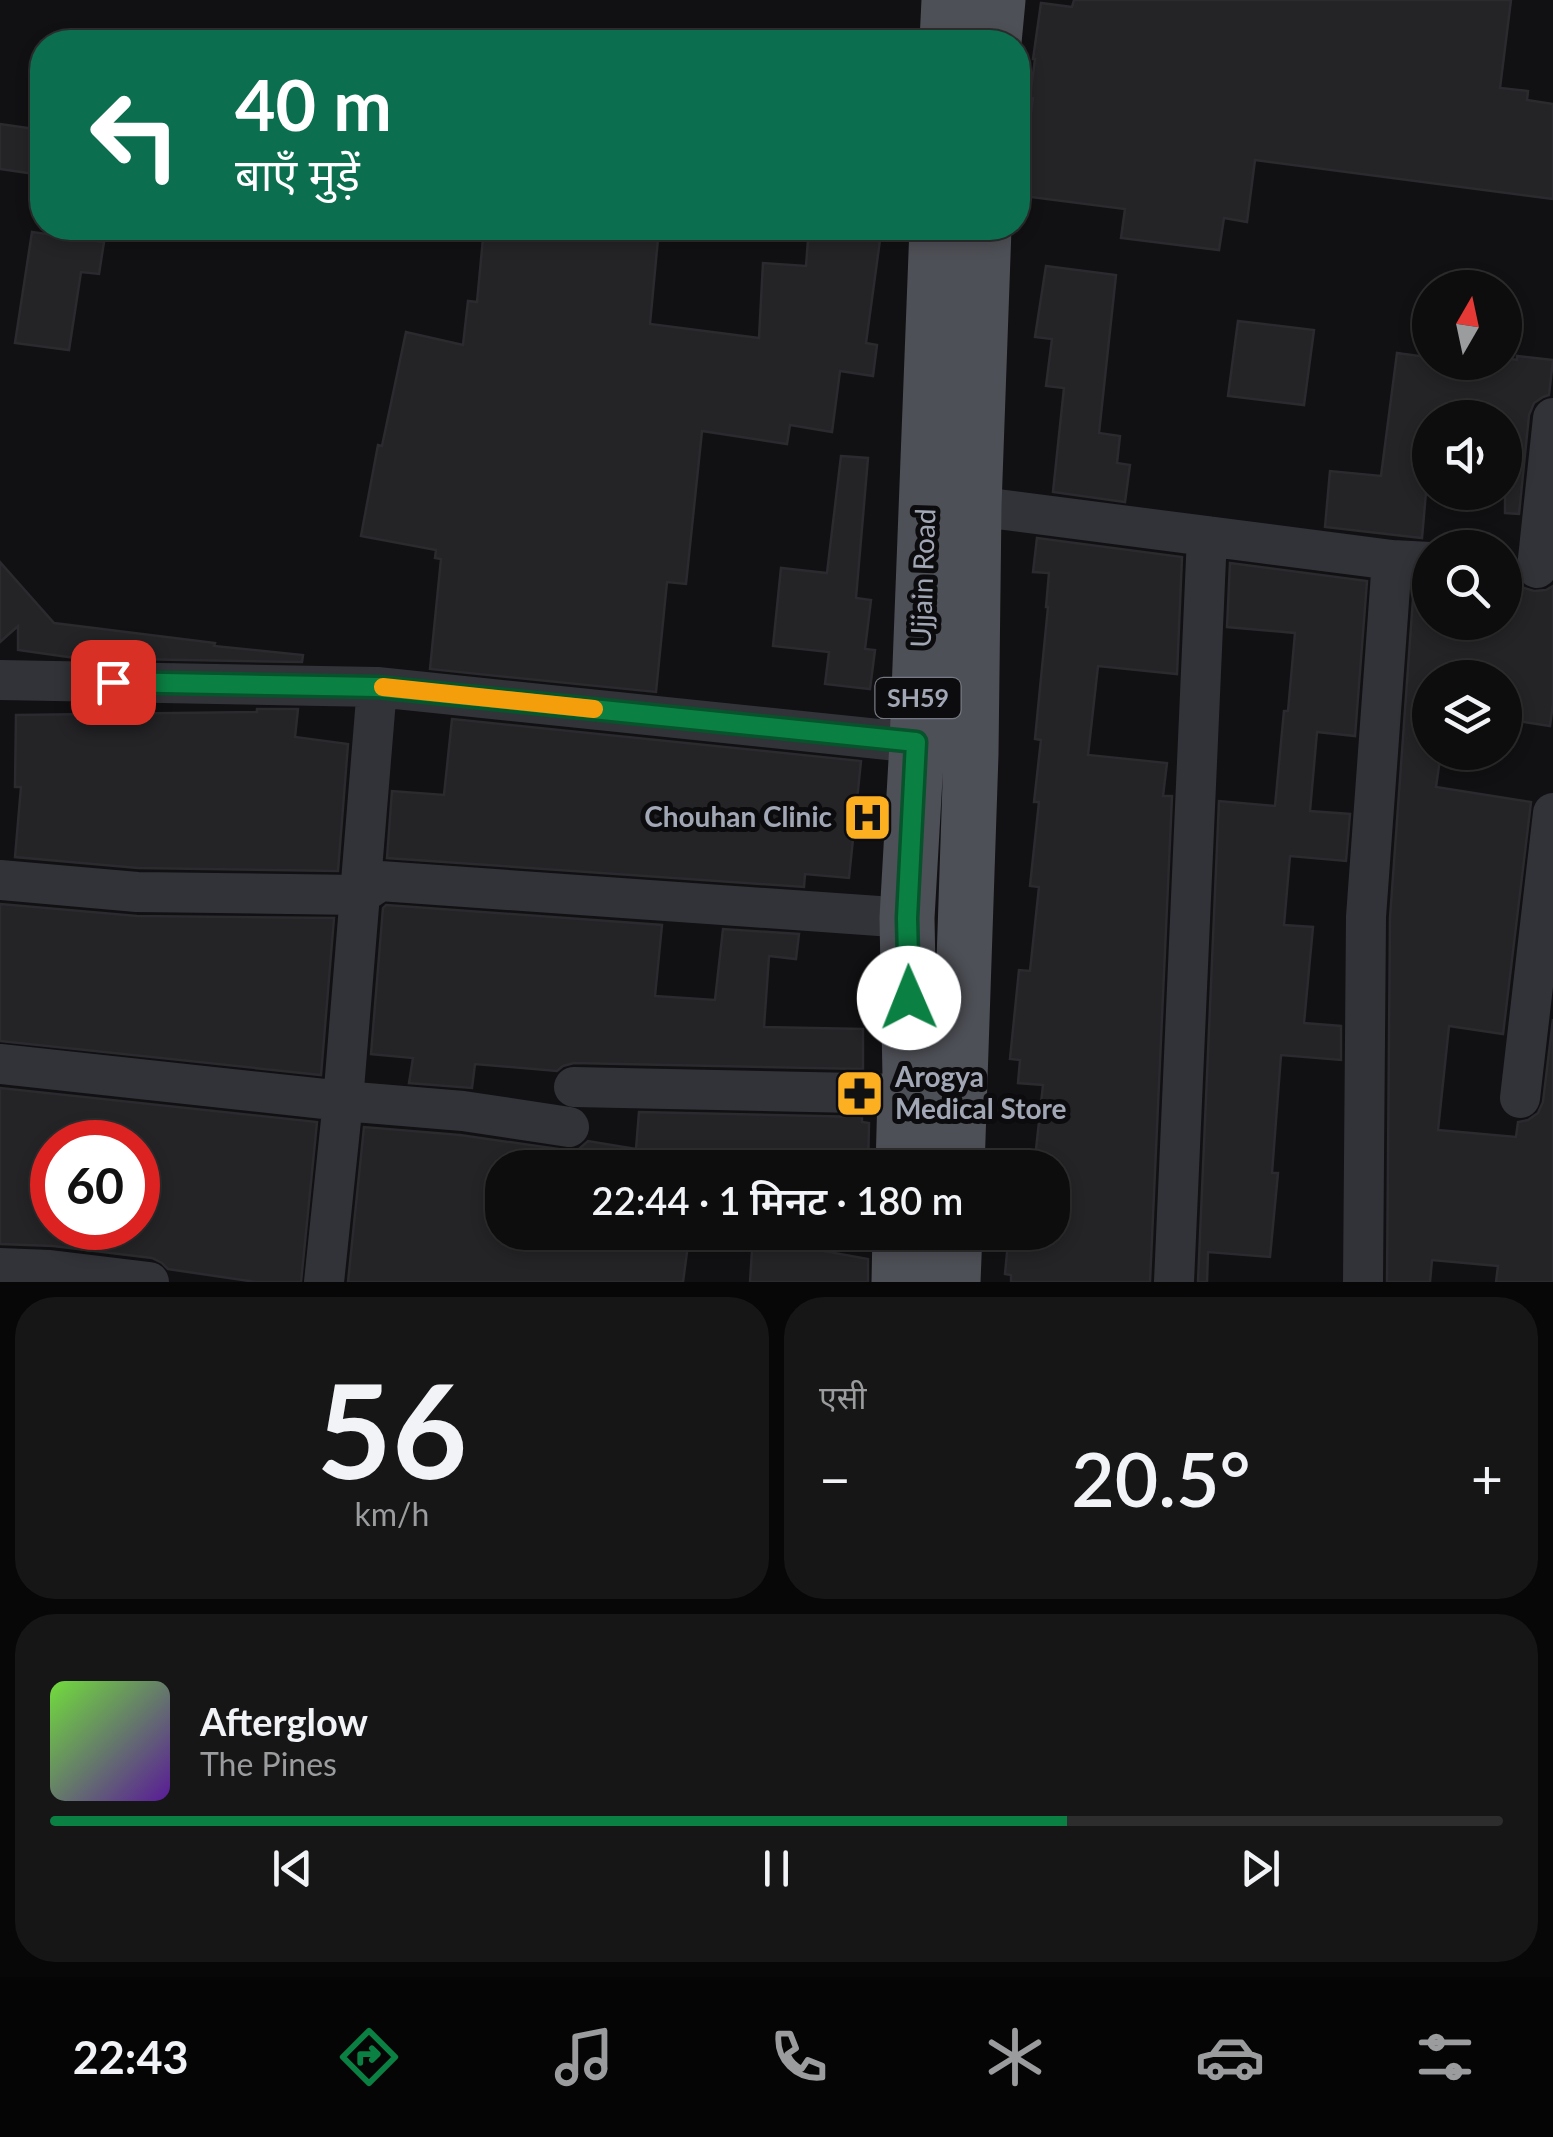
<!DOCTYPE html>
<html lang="hi">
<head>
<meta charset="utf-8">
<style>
	body { margin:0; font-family:Lato,"Noto Sans Devanagari",sans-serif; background:#161617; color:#f1f3f6; height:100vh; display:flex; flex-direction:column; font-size:38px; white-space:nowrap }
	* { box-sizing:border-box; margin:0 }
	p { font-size:32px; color:#9a9c9e }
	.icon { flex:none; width:55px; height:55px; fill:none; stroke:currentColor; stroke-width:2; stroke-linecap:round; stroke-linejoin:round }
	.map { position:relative; height:1282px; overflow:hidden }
	.sheet { display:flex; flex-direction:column; gap:15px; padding:15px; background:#070708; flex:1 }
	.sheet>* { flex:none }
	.guide { position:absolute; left:30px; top:30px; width:1000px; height:210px; border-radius:40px; box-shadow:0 5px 15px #0003,0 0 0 2px #2d2d2e; background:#0b6e4f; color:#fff; overflow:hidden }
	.needle { width:65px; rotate:9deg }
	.tools { position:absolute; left:1412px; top:270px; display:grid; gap:20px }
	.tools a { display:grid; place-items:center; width:110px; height:110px; border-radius:50%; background:#0d0d0e; box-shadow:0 5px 15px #0003,0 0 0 2px #2d2d2e; font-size:50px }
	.speed { position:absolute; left:30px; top:1120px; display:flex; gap:20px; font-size:50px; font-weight:700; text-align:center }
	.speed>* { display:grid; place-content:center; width:130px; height:130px; border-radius:50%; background:#0d0d0e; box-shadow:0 5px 15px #0003,0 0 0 2px #2d2d2e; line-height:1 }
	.speed .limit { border:15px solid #d22; background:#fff; color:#111 }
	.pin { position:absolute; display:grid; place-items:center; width:85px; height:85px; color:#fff; margin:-42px; border-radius:20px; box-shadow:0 5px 15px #0006 }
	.me { position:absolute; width:110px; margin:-55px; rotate:359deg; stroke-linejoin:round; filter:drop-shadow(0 0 8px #0008) }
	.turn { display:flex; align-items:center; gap:35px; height:210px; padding:0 40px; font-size:45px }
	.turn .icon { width:130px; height:130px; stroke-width:2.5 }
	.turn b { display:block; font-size:70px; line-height:85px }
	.big { font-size:75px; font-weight:600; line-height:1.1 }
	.sheet .widget { flex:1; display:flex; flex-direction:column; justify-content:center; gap:15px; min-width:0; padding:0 35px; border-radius:40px; background:#161617 }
	.sheet .dial { align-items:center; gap:0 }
	.dial b { font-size:130px; line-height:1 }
	.song { display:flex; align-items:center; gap:30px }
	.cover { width:120px; height:120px; border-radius:15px; background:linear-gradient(135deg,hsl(100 70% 55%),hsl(270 70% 35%)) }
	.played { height:10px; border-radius:5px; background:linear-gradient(90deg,#0b8043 70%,#2d2d2e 70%) }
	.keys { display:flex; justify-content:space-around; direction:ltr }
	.heat { display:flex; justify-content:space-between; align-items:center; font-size:55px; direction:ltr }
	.sheet .tiles { flex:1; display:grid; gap:15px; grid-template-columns:1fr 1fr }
	.widget:last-child { grid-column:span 2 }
	.trip { position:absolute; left:485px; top:1150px; width:585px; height:100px; border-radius:40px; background:#0d0d0e; box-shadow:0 5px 15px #0003,0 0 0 2px #2d2d2e; font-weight:600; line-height:100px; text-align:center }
	.menu { display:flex; height:160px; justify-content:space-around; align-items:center; background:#050506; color:#9a9c9e }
	.menu .icon { width:70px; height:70px }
	.menu .active { color:#0b8043 }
	.menu b { font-size:45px; color:#f1f3f6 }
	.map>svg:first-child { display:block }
</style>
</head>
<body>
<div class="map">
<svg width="1553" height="1282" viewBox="0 0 1553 1282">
	<rect width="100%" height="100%" fill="#111113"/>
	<!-- building -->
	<path fill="#242427" stroke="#2b2b2f" stroke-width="2.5" fill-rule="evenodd" d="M1074,0H1511L1500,88L1528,91L1527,100L1553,104V199L1255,160L1247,222L1224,218L1219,250L1121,238L1125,209L1023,196L1029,148H1026L1033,98L1030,97L1035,59H1033L1041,3L1072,7Z
		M0,124L42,130V175L0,169Z
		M484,228H659L650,324L759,338L763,263L806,266L808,240L843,241V235L880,240L866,343L877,345L873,376L840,371L832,432L790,425L787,444L702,431L686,584L667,582L656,692L430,669L441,559L435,558L436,550L361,536L378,445L382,446L406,332L463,345L468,301L477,302Z
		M32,232L104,242L99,274L81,272L69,350L15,343Z
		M1046,266L1116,275L1099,433L1120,436L1117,463L1130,465L1125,502L1053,492L1064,388L1046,386L1052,339L1035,337Z
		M1238,321L1314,330L1304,405L1228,396Z
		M1397,353L1427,357V362H1505V358L1517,360V356L1553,360L1549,395L1543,397L1534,403L1529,415L1519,514L1505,513V418H1430V446L1422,538L1325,527L1330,471L1381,476Z
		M841,456L868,458L856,598L871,600L865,649L875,650L870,689L825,684L829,652L773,646L781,568L827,573Z
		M1037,538L1182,557L1177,674L1098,666L1088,755L1167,763L1163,796H1172L1150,1282H1011V1275L1005,1274L1009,1232H1052V1168H1034L1043,1085L1018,1083L1020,1060L1010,1059L1019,970L1030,971L1039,887L1030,886L1039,802H1034L1041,740L1035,739L1048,607H1046L1049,573L1033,572Z
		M0,562L54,623L215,643L214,646L303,655L302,662L75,658L18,650V626L0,642Z
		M1230,563L1367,581L1355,736L1317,732L1310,811L1350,814L1346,861L1290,856L1284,925L1313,927L1304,1023L1341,1026V1060L1281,1055L1272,1173H1278L1270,1257L1208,1252L1207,1282H1198L1219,801L1275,806L1284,711H1288L1295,633L1227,627Z
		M1505,579L1518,581L1524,588L1534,591L1546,590L1553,586V704L1550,726L1505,719V678H1430V752H1441L1436,787L1531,802L1503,1034L1449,1026L1438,1130L1516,1137L1518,1122L1528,1120L1538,1113L1543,1102L1553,1019V1282H1496L1498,1266L1432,1260L1430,1282H1387L1390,918L1414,585L1430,586V622H1505Z
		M257,709H298L295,737L348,744L338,871L138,868L15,857L21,787H15L16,715L257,712Z
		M452,719L861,761L849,878L805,874L804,887L387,858L392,791L444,795Z
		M0,904L137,916L334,918L321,1075L0,1041Z
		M386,905L662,925L655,996L715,1000L723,929L799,934L796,959L769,956L764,1027L863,1029V1069L574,1063L563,1066L557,1071L475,1064L472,1088L409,1083L413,1058L371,1054L383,908Z
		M0,1088L317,1122L301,1282H256L168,1269L162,1263L152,1258L53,1246L0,1244ZM52,1142H138V1228H52Z
		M639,1112L862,1117V1122L869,1123L868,1168H502V1198L499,1227L502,1228V1232H651L689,1237L683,1282H348L364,1127L460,1135L565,1150L579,1149L588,1141L636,1149Z
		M753,1235L796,1238V1246L868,1259V1282H750Z"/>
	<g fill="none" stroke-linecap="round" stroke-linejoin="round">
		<!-- street -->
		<path stroke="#323338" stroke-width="40" d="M974,506L1392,560L1430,562
			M1537,568L1553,418
			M0,680L377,687L917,743
			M0,880L137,892L359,895L380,881L907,918
			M0,1064L343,1101L463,1111L569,1127
			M574,1087L905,1094
			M1520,1098L1553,813
			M0,1268L50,1270L149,1282
			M324,1282L343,1101L377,687
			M1174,1282L1207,536
			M1363,1282L1366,917L1392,560"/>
		<!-- primary -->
		<path stroke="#4e5057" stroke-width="55" d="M947,42L949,0
			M994,42L998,0
			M903,1168L905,1094L910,1077L907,918L917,743L937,228
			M957,1168L971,754L974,506L984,228
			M899,1282L900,1232
			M953,1282L955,1232"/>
	</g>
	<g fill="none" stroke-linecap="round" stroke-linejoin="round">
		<defs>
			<path id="route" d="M113,682L377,687L916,742L907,918L909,998"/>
		</defs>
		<!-- route casing -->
		<use href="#route" stroke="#07532c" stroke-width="25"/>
		<!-- route -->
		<use href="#route" stroke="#0b8043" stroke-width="18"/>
		<!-- slow -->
		<path stroke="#f59e0b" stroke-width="18" d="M383,687L594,709"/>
	</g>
	<!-- icons -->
	<defs>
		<symbol id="hospital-square" viewBox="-11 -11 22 22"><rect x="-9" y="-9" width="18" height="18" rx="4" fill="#fcaf20" stroke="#0c0c0e"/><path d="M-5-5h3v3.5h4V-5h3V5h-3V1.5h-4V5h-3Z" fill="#111"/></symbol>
		<symbol id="pharmacy-square" viewBox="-11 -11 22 22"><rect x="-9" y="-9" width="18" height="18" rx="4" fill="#fcaf20" stroke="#0c0c0e"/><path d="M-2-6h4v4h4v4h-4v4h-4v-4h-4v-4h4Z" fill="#111"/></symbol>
	</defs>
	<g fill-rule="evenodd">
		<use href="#hospital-square" x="840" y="790" width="55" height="55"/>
		<use href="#pharmacy-square" x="832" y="1066" width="55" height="55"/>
	</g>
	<g text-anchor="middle" stroke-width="10" stroke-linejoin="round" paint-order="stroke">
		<!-- shield labels -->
		<rect fill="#0c0c0e" stroke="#747882" stroke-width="2.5" x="875.5" y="678" width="85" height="40" rx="8"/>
		<g font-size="25" font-weight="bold" fill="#a1a7b4">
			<text x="918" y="707">SH59</text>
		</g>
		<!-- street labels -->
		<g font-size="28" fill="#a1a7b4" stroke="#0c0c0e">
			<text transform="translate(923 578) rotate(-88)" y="10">Ujjain Road</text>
		</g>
		<!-- poi labels -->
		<g font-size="28" font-weight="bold" fill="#a1a7b4" stroke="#0c0c0e" text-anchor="end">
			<text x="832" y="827">Chouhan Clinic</text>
			<text x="895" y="1087" text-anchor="start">Arogya<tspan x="895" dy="32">Medical Store</tspan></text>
		</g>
	</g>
</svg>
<div class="tools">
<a><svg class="needle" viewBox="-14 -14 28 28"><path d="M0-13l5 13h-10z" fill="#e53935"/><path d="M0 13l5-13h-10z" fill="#9a9c9e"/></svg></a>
<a><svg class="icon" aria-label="sound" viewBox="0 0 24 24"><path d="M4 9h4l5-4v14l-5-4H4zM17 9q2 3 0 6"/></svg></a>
<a><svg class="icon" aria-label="search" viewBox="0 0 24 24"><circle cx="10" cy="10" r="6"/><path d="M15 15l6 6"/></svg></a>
<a><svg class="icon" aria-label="layers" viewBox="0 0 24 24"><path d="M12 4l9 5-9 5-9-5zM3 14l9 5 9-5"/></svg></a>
</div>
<div class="speed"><div class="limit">60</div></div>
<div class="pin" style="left:113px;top:682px;background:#d93025"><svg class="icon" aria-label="arrive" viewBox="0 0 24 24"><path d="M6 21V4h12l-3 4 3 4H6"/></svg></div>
<svg class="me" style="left:909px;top:998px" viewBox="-20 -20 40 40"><circle r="19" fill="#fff"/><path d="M0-13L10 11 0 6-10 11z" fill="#0b8043"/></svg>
<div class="trip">22:44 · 1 मिनट · 180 m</div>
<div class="guide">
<div class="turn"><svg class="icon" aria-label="left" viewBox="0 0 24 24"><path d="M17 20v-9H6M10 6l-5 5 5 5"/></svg><div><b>40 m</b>बाएँ मुड़ें</div></div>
</div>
</div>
<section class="sheet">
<div class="tiles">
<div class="widget dial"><b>56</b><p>km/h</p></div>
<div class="widget"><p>एसी</p>
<div class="heat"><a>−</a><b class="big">20.5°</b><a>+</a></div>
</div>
<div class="widget">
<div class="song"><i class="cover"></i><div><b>Afterglow</b><p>The Pines</p></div></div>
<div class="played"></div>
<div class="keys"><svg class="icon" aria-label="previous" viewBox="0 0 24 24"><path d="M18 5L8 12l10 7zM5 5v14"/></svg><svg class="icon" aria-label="pause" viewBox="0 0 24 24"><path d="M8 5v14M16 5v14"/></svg><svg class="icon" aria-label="next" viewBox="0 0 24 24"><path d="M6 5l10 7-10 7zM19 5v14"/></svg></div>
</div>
</div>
</section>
<nav class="menu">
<b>22:43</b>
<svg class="icon active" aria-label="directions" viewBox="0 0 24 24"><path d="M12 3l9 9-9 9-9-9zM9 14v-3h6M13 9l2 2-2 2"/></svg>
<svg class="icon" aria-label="music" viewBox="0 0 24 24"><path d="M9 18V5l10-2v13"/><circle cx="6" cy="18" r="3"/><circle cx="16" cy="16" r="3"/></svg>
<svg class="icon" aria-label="phone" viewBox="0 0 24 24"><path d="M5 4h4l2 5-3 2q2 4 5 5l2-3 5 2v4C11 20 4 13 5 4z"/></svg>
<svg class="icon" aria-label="climate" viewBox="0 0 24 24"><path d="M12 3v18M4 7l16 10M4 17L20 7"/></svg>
<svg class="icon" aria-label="car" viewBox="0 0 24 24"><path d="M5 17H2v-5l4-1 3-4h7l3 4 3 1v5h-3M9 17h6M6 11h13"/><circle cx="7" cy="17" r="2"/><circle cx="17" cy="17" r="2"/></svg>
<svg class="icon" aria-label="filters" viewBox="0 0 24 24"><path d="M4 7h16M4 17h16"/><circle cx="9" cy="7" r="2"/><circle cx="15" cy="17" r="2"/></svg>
</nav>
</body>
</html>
